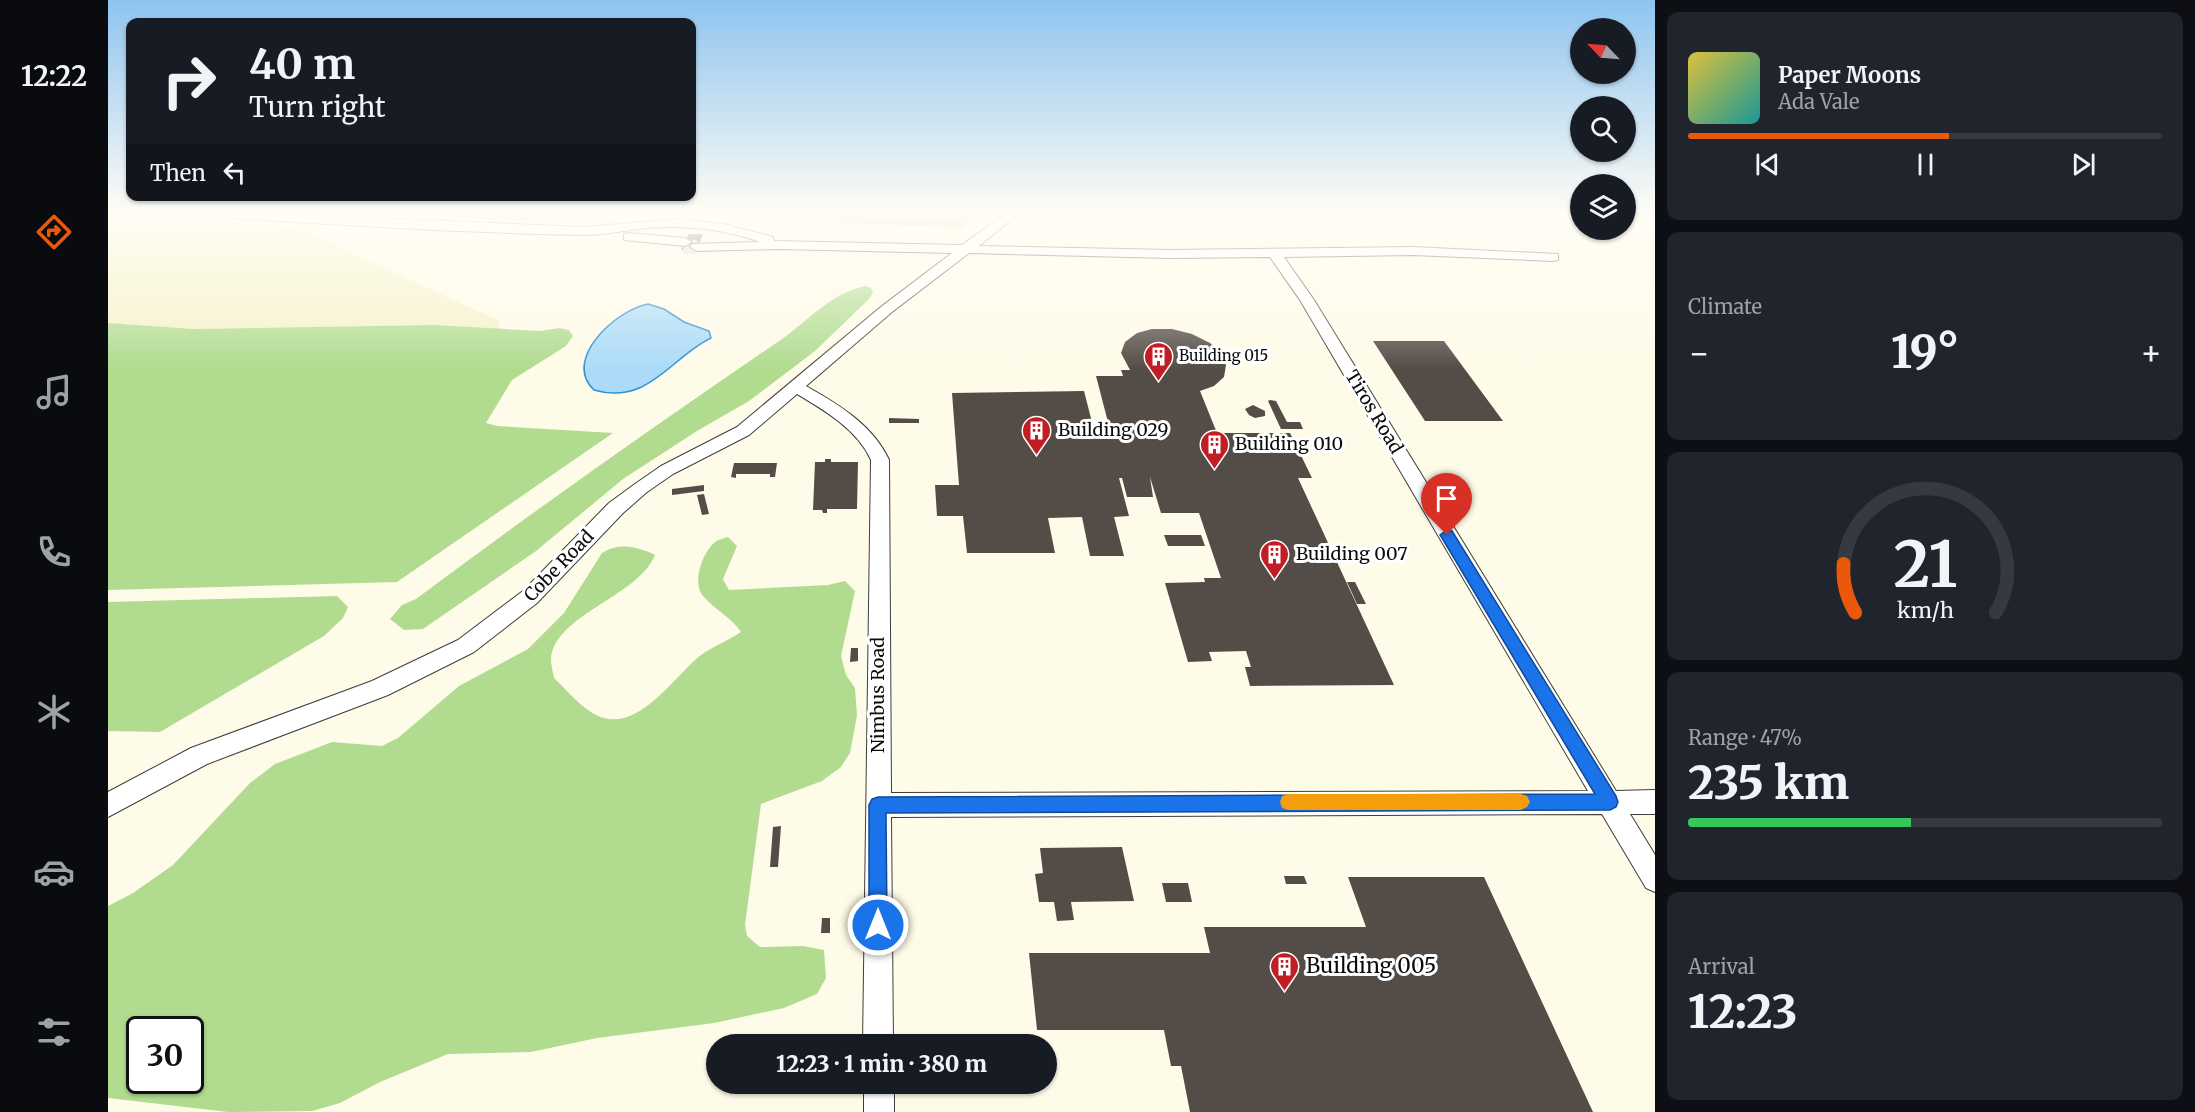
<!DOCTYPE html>
<html lang="en">
<head>
<meta charset="utf-8">
<style>
	body { margin:0; font-family:Merriweather,serif; background:#20242c; color:#f1f3f6; height:100vh; display:flex; flex-direction:column; font-size:22px; white-space:nowrap }
	* { box-sizing:border-box; margin:0 }
	p { font-size:20px; color:#9ea1a6 }
	.icon { flex:none; width:33px; height:33px; fill:none; stroke:currentColor; stroke-width:2; stroke-linecap:round; stroke-linejoin:round }
	.map { position:relative; flex:1; overflow:hidden }
	.details { display:flex; flex-direction:column; gap:12px; padding:12px; background:#0d0f14; width:540px }
	.details>* { flex:none }
	.banner { position:absolute; left:18px; top:18px; width:570px; height:183px; border-radius:12px; box-shadow:0 2px 4px #0004; background:#171b24; color:#f1f3f6; overflow:hidden }
	.needle { width:39px; rotate:295deg }
	.tools { position:absolute; left:1462px; top:18px; display:grid; gap:12px }
	.tools a { display:grid; place-items:center; width:66px; height:66px; border-radius:50%; background:#171b24; box-shadow:0 2px 4px #0004; font-size:30px }
	.speed { position:absolute; left:18px; top:1016px; display:flex; gap:12px; font-size:30px; font-weight:700; text-align:center }
	.speed>* { display:grid; place-content:center; width:78px; height:78px; border-radius:50%; background:#171b24; box-shadow:0 2px 4px #0004; line-height:1 }
	.speed .limit { border:3px solid #111; border-radius:9px; background:#fff; color:#111 }
	.pin { position:absolute; display:grid; place-items:center; width:51px; height:51px; color:#fff; margin:-62px -26px; border-radius:50% 50% 50% 0; rotate:-45deg; box-shadow:0 0 6px #0007 }
	.pin .icon { rotate:45deg }
	.me { position:absolute; width:66px; margin:-33px; rotate:0deg; stroke-linejoin:round; filter:drop-shadow(0 0 4px #0008) }
	.turn { display:flex; align-items:center; gap:21px; height:126px; padding:0 24px; font-size:27px }
	.turn .icon { width:78px; height:78px; stroke-width:2.5 }
	.turn b { display:block; font-size:42px; line-height:51px }
	.then { display:flex; align-items:center; height:57px; padding:0 24px; background:#0003; gap:12px; font-size:22px }
	.big { font-size:45px; font-weight:800; line-height:1.1 }
	.details .tile { flex:1; display:flex; flex-direction:column; justify-content:center; gap:9px; min-width:0; padding:0 21px; border-radius:12px; background:#20242c }
	.details .dial { align-items:center; gap:0 }
	.dial svg { height:156px; overflow:visible; fill:none; stroke:#363941; stroke-width:7; stroke-linecap:round; text-anchor:middle }
	.dial text { fill:#f1f3f6; stroke:none }
	.song { display:flex; align-items:center; gap:18px }
	.cover { width:72px; height:72px; border-radius:9px; background:linear-gradient(135deg,hsl(50 70% 55%),hsl(180 70% 35%)) }
	.played { height:6px; border-radius:3px; background:linear-gradient(90deg,#ea580c 55%,#363941 55%) }
	.keys { display:flex; justify-content:space-around; direction:ltr }
	.heat { display:flex; justify-content:space-between; align-items:center; font-size:33px; direction:ltr }
	.charge { height:9px; border-radius:4px; background:linear-gradient(90deg,#34c759 47%,#363941 0) }
	.trip { position:absolute; left:598px; top:1034px; width:351px; height:60px; border-radius:30px; background:#171b24; box-shadow:0 2px 4px #0004; font-weight:800; line-height:60px; text-align:center }
	main { display:flex; flex:1; min-height:0 }
	.menu { display:flex; flex-direction:column; width:108px; justify-content:space-around; align-items:center; background:#090b0e; color:#9ea1a6 }
	.menu .icon { width:42px; height:42px }
	.menu .current { color:#ea580c }
	.menu b { font-size:27px; color:#f1f3f6 }
	.map>svg:first-child { display:block }
</style>
</head>
<body>
<main>
<nav class="menu">
<b>12:22</b>
<svg class="icon current" aria-label="directions" viewBox="0 0 24 24"><path d="M12 3l9 9-9 9-9-9zM9 14v-3h6M13 9l2 2-2 2"/></svg>
<svg class="icon" aria-label="music" viewBox="0 0 24 24"><path d="M9 18V5l10-2v13"/><circle cx="6" cy="18" r="3"/><circle cx="16" cy="16" r="3"/></svg>
<svg class="icon" aria-label="phone" viewBox="0 0 24 24"><path d="M5 4h4l2 5-3 2q2 4 5 5l2-3 5 2v4C11 20 4 13 5 4z"/></svg>
<svg class="icon" aria-label="climate" viewBox="0 0 24 24"><path d="M12 3v18M4 7l16 10M4 17L20 7"/></svg>
<svg class="icon" aria-label="car" viewBox="0 0 24 24"><path d="M5 17H2v-5l4-1 3-4h7l3 4 3 1v5h-3M9 17h6M6 11h13"/><circle cx="7" cy="17" r="2"/><circle cx="17" cy="17" r="2"/></svg>
<svg class="icon" aria-label="filters" viewBox="0 0 24 24"><path d="M4 7h16M4 17h16"/><circle cx="9" cy="7" r="2"/><circle cx="15" cy="17" r="2"/></svg>
</nav>
<div class="map">
<svg width="1547" height="1112" viewBox="0 0 1547 1112">
	<rect width="100%" height="100%" fill="#fffbe9"/>
	<!-- farmland -->
	<path fill="#f6f2c8" d="M0,214L189,228L392,321L391,329L326,325L86,329L0,323Z"/>
	<!-- forest -->
	<path fill="#b1dc90" fill-rule="evenodd" d="M280,214H482L471,221L453,223Z
		M630,214H871L853,228L666,220Z
		M757,286L763,288L765,293L760,300L707,351L641,401L589,431L515,479L428,551L315,629L296,630L282,619L294,605L308,599C428,509 550,424 674,339C702,319 722,294 757,286Z
		M0,323L86,329L326,325L432,331L451,328L461,330L465,336L458,346L404,380L378,423L389,426L505,433L289,582L0,590Z
		M620,537L629,546L615,579L621,590L720,585L737,581L747,591L733,656L738,675L747,688L749,715L742,753L733,767L714,781L653,804L637,925L639,936L652,947L695,946L716,950L718,978L709,994L676,1008L606,1023L489,1038L423,1052L340,1054L272,1082L232,1103L204,1111L120,1112L0,1098V906L25,893L65,865L142,783L167,764L224,742L274,746L290,738L351,686L420,649L456,613L494,553C510,543 525,546 543,553L547,555C530,597 447,614 443,659C443,665 445,672 446,678C457,688 467,701 480,710C521,741 558,687 586,661C599,648 617,643 633,632C623,617 607,610 596,597C583,584 594,553 607,542C610,540 616,538 620,537ZM32,1029H82V1080H32Z
		M229,596L240,607L235,618L216,636L52,732L0,731V602Z"/>
	<!-- water -->
	<path fill="#abdbf9" stroke="#2f90d3" stroke-width="1.5" d="M540,304L556,309L576,322L601,331L603,338C563,357 540,406 486,390C453,359 510,309 540,304Z"/>
	<!-- building -->
	<path fill="#544c47" d="M1168,214H1219L1222,217H1170Z
		M581,234H595L588,251L573,250Z
		M1044,329H1064L1084,334L1102,343L1113,353L1118,365L1116,377L1106,386L1092,391L1109,433H1182L1204,478H1190L1286,685L1142,686L1137,667H1143L1138,651L1101,652L1104,661L1080,662L1057,583L1097,582L1096,578H1113L1091,513H1053L1042,477L1045,497H1019L1014,478H1011L1021,516L1006,517L1016,556H982L974,517L940,518L947,553H859L855,516H829L827,485H851L844,393L976,391L985,426H1001L988,376H1015L1013,370H1022L1013,353L1017,342L1029,333Z
		M1265,341H1336L1395,421H1317Z
		M1162,400L1168,401L1179,422H1192L1195,429H1173L1160,401Z
		M1145,405L1157,411V416L1147,418L1141,415L1137,409Z
		M781,418L811,419V423H781Z
		M717,459H723V462H750L749,509H719V513H715L714,510H705L707,462H717Z
		M626,463H669L667,477H662V474H628V478L623,477Z
		M596,485V491L564,495V489Z
		M596,494L601,514L594,515L589,495Z
		M1056,535H1093L1097,546H1060Z
		M1239,582H1247L1258,604H1249Z
		M743,648H750V661L742,662Z
		M673,826L670,867H662L665,827Z
		M1014,847L1026,901L963,902L966,920L949,921L946,902H931L927,874L935,873L932,848Z
		M1176,876H1196L1199,884H1178Z
		M1240,877H1376L1485,1112H1082L1073,1066H1063L1056,1030H929L921,953H1102L1096,927H1258Z
		M1054,883H1080L1084,902H1058Z
		M714,918H722V933H713Z"/>
	<g fill="none" stroke-linecap="round" stroke-linejoin="round">
		<!-- minor-tunnel -->
		<path stroke="#dad7c8" stroke-width="14" stroke-dasharray="14 7" stroke-linecap="butt" d="M575,247H589"/>
		<defs>
			<path id="minor" d="M120,214H175L476,227L570,219L616,224L665,237L666,241L854,245L897,214H910L871,246L1062,250L1305,247L1450,254V260L1445,261L1305,255L1176,257L1206,300L1508,791L1547,790V814H1522L1547,855V892L1538,888L1494,814L783,817L785,1044H755L763,460C750,430 716,410 689,394L641,435L565,474L539,492L515,513L429,603L366,652L280,695L99,764L0,817V792L83,748L264,681L350,640L415,591L501,503L527,484L553,466L629,427L774,306L844,253L671,249L589,251L582,247L584,244L652,242C616,229 577,225 539,228C518,230 498,235 476,235C359,233 243,226 126,218ZM861,253L1062,258L1162,257L1192,300L1480,791L783,793L781,460C765,425 730,404 698,386L784,312Z
				M521,233L577,238L584,242L577,246L516,240V234Z
				M756,1083H786V1112H756Z"/>
		</defs>
		<!-- minor casing -->
		<use href="#minor" stroke="#3e3e3e" stroke-width="2"/>
		<!-- minor -->
		<use href="#minor" fill="#fff" fill-rule="evenodd"/>
	</g>
	<!-- sky -->
	<linearGradient id="sky" x2="0" y2="1"><stop stop-color="#8fc4ef"/><stop offset="0.58" stop-color="#fffdf5"/><stop offset="1" stop-color="#fffdf5" stop-opacity="0"/></linearGradient>
	<rect width="1547" height="369" fill="url(#sky)"/>
	<!-- route -->
	<path fill="#1a73e8" stroke="#114b97" stroke-width="1.5" d="M1339,530L1344,531L1508,796L1510,802L1508,807L1502,810L778,813L779,925L777,931L770,934L763,931L761,925V805L764,799L770,797L1487,794L1334,538L1332,535Z"/>
	<!-- slow -->
	<path fill="#f59e0b" d="M1180,794H1413L1419,796L1422,802L1419,807L1413,810H1180L1174,808L1172,802L1174,796Z"/>
	<!-- icons -->
	<defs>
		<symbol id="building-pin" viewBox="-11 -11 22 30"><path d="M0 17L-7.5 6A9.5 9.5 0 1 1 7.5 6Z" fill="#c01d24" stroke="#fff"/><path d="M-4-6H4V6H1V3H-1V6H-4ZM-2.5-4.3h1.7v1.8h-1.7ZM.8-4.3h1.7v1.8H.8ZM-2.5-1h1.7V.8h-1.7ZM.8-1h1.7V.8H.8Z" fill="#fff"/></symbol>
	</defs>
	<g fill-rule="evenodd">
		<use href="#building-pin" x="1034" y="340" width="33" height="45"/>
		<use href="#building-pin" x="912" y="414" width="33" height="45"/>
		<use href="#building-pin" x="1090" y="428" width="33" height="45"/>
		<use href="#building-pin" x="1150" y="538" width="33" height="45"/>
		<use href="#building-pin" x="1160" y="950" width="33" height="45"/>
	</g>
	<g text-anchor="middle" stroke-width="6" stroke-linejoin="round" paint-order="stroke">
		<!-- far-poi labels -->
		<g font-size="15" fill="#0b0b0b" stroke="#fff" text-anchor="start">
			<text x="1071" y="361">Building 015</text>
		</g>
		<!-- street labels -->
		<g font-size="18" fill="#0b0b0b" stroke="#fff">
			<text transform="translate(1266 412) rotate(59)" y="6">Tiros Road</text>
			<text transform="translate(451 566) rotate(-46)" y="6">Cobe Road</text>
			<text transform="translate(770 695) rotate(-90)" y="6">Nimbus Road</text>
		</g>
		<!-- poi labels -->
		<g font-size="18" fill="#0b0b0b" stroke="#fff" text-anchor="start">
			<text x="950" y="436">Building 029</text>
			<text x="1127" y="450">Building 010</text>
			<text x="1188" y="560">Building 007</text>
		</g>
		<!-- near-poi labels -->
		<g font-size="21" fill="#0b0b0b" stroke="#fff" text-anchor="start">
			<text x="1198" y="973">Building 005</text>
		</g>
	</g>
</svg>
<div class="tools">
<a><svg class="needle" viewBox="-14 -14 28 28"><path d="M0-13l5 13h-10z" fill="#e53935"/><path d="M0 13l5-13h-10z" fill="#9ea1a6"/></svg></a>
<a><svg class="icon" aria-label="search" viewBox="0 0 24 24"><circle cx="10" cy="10" r="6"/><path d="M15 15l6 6"/></svg></a>
<a><svg class="icon" aria-label="layers" viewBox="0 0 24 24"><path d="M12 4l9 5-9 5-9-5zM3 14l9 5 9-5"/></svg></a>
</div>
<div class="speed"><div class="limit">30</div></div>
<div class="pin" style="left:1339px;top:535px;background:#d93025"><svg class="icon" aria-label="arrive" viewBox="0 0 24 24"><path d="M6 21V4h12l-3 4 3 4H6"/></svg></div>
<svg class="me" style="left:770px;top:925px" viewBox="-20 -20 40 40"><circle r="17" fill="#1a73e8" stroke="#fff" stroke-width="3"/><path d="M0-11L8 9 0 5-8 9z" fill="#fff"/></svg>
<div class="trip">12:23 · 1 min · 380 m</div>
<div class="banner">
<div class="turn"><svg class="icon" aria-label="right" viewBox="0 0 24 24"><path d="M7 20v-9h11M14 6l5 5-5 5"/></svg><div><b>40 m</b>Turn right</div></div>
<div class="then">Then<svg class="icon" aria-label="left" viewBox="0 0 24 24"><path d="M17 20v-9H6M10 6l-5 5 5 5"/></svg></div>
</div>
</div>
<section class="details">
<div class="tile">
<div class="song"><i class="cover"></i><div><b>Paper Moons</b><p>Ada Vale</p></div></div>
<div class="played"></div>
<div class="keys"><svg class="icon" aria-label="previous" viewBox="0 0 24 24"><path d="M18 5L8 12l10 7zM5 5v14"/></svg><svg class="icon" aria-label="pause" viewBox="0 0 24 24"><path d="M8 5v14M16 5v14"/></svg><svg class="icon" aria-label="next" viewBox="0 0 24 24"><path d="M6 5l10 7-10 7zM19 5v14"/></svg></div>
</div>
<div class="tile"><p>Climate</p>
<div class="heat"><a>−</a><b class="big">19°</b><a>+</a></div>
</div>
<div class="tile dial"><svg viewBox="0 0 100 80">
<path d="M14 69A42 42 0 1 1 86 69"/>
<path d="M14 69A42 42 0 0 1 8 44" stroke="#ea580c"/>
<text x="50" y="56" font-size="32" font-weight="700">21</text>
<text x="50" y="72" font-size="11">km/h</text>
</svg></div>
<div class="tile"><p>Range · 47%</p><b class="big">235 km</b><div class="charge"></div></div>
<div class="tile"><p>Arrival</p><b class="big">12:23</b></div>
</section>
</main>
</body>
</html>
